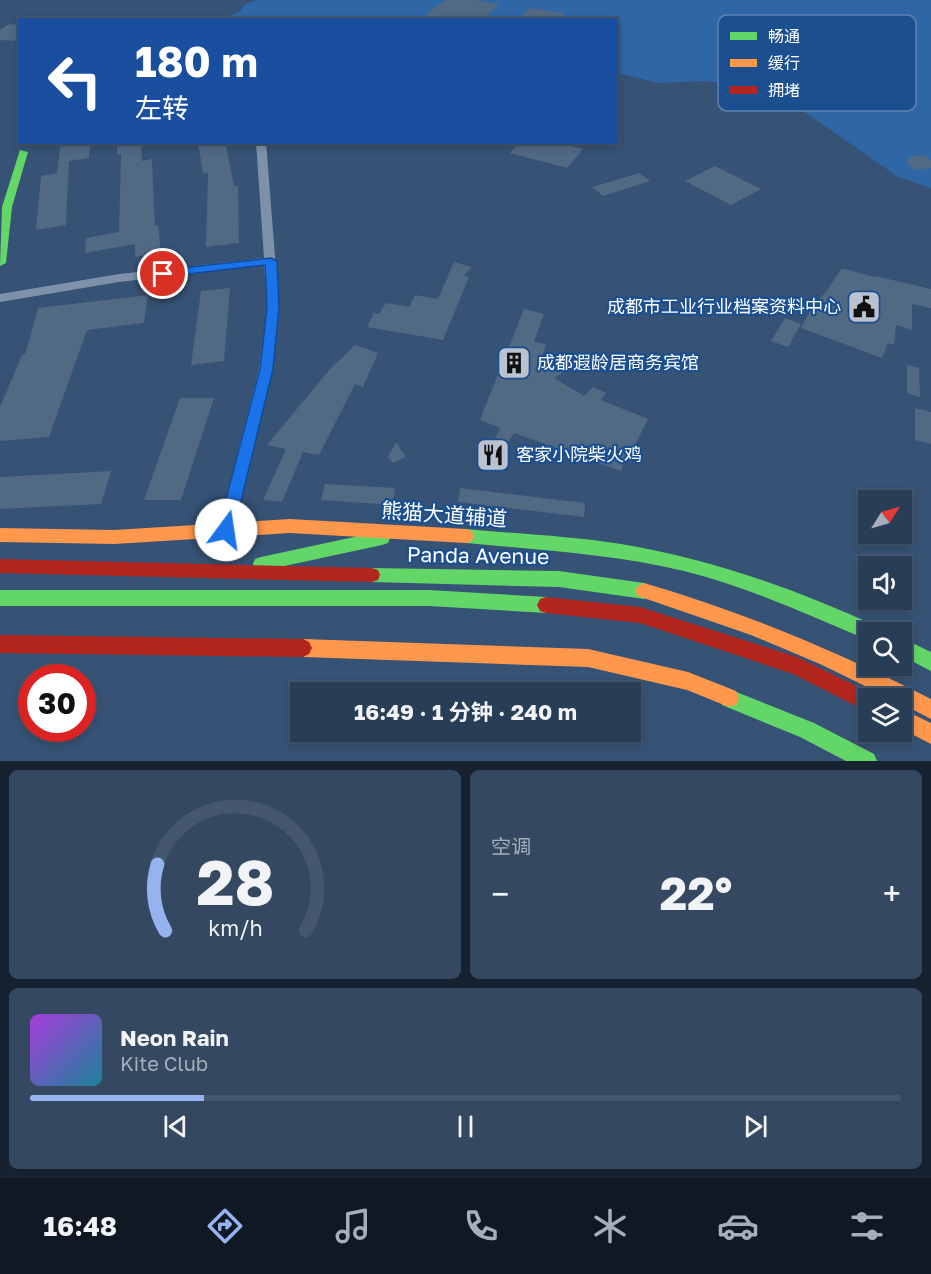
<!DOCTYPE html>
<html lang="zh">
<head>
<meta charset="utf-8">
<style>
	body { margin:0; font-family:"Golos Text","Noto Sans SC",sans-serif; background:#344961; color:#f1f3f6; height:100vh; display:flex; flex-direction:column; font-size:22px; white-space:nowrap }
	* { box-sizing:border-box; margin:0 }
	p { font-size:20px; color:#a5aeba }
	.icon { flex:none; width:33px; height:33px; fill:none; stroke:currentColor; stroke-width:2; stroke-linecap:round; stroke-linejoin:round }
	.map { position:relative; height:761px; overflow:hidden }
	.sheet { display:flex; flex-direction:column; gap:9px; padding:9px; background:#162230; flex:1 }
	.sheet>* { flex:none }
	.banner { position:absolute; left:18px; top:18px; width:600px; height:126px; border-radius:0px; box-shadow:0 3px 9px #0003,0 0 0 2px #44576d; background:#1a4fa0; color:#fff; overflow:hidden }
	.needle { width:39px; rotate:53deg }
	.tools { position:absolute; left:858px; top:490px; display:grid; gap:12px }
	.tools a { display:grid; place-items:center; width:54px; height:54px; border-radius:0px; background:#283e57; box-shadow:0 3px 9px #0003,0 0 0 2px #44576d; font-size:30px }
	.speed { position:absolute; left:18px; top:664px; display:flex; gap:12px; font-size:30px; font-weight:700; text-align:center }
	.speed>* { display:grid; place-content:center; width:78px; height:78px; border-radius:50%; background:#283e57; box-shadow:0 3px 9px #0003,0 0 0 2px #44576d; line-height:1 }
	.speed .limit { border:9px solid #d22; background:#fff; color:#111 }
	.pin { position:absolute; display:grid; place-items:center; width:51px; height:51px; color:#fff; margin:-26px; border:3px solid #fff; border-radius:50%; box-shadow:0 2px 6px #0007 }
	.me { position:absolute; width:66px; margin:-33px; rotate:14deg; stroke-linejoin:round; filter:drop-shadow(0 0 4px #0008) }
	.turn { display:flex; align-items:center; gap:21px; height:126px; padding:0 18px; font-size:27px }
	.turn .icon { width:78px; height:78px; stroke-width:2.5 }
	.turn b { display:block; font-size:42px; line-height:51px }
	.big { font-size:45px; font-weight:700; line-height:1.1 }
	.sheet .widget { flex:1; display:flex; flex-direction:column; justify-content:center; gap:9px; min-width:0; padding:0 21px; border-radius:9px; background:#344961 }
	.sheet .dial { align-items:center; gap:0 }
	.dial svg { height:156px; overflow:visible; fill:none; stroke:#44576d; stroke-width:7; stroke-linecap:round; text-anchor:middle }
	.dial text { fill:#f1f3f6; stroke:none }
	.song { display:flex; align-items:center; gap:18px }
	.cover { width:72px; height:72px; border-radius:9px; background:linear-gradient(135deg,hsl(280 70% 55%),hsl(190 70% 35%)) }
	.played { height:6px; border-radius:3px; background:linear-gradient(90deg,#95b2f1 20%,#44576d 20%) }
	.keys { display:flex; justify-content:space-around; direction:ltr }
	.heat { display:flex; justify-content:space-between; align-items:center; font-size:33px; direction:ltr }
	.sheet .tiles { flex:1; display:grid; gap:9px; grid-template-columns:1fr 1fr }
	.widget:last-child { grid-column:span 2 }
	.trip { position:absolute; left:290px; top:682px; width:351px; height:60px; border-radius:0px; background:#283e57; box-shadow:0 3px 9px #0003,0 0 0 2px #44576d; font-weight:700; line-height:60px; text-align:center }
	.menu { display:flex; height:96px; justify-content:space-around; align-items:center; background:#101923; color:#a5aeba }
	.menu .icon { width:42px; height:42px }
	.menu .selected { color:#95b2f1 }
	.menu b { font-size:27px; color:#f1f3f6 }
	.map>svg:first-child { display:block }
</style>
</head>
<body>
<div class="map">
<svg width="931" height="761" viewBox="0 0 931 761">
	<rect width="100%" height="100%" fill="#365274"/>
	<!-- green -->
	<path fill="#2f66a5" d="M259,0H931V188L898,177L769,87L703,81L659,83L617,73L616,20H221L240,11L245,4Z"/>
	<!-- building -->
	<path fill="#526984" d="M453,0H474L500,4L482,20H419L444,1Z
		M530,8L564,13V20H516Z
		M9,24L20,25V37L13,41L0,40V30Z
		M61,142H90L89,158L69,161L66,225L36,230L41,176L57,173Z
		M117,142H141L142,161L152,159L155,226L158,225L161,252L135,257V244L85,253L86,238L119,232L121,154L117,155Z
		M198,142H225L234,186H238L239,243L206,247L208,173L203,174Z
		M520,142H555L583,149L567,168L510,153Z
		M925,155L931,160V168L914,170L906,161L913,156Z
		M715,166L761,189L731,205L685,181Z
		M639,173L650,181L603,196L592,187Z
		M454,262L471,267L464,276L469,277L443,340L367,327L374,313L379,314L386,303L409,307L415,295L438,299Z
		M842,268L874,277L875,276L931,289V308L912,304V330L896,325L894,345L888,343L882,358L801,328L814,304L825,293Z
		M230,288L224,361L191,365L201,291Z
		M148,295L144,323L87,330L49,437L0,441V407L22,355H25L38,308Z
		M524,309L544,314L534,342L546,344L542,356L564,372L554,378L584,396L593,387L606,393L601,400L648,419L632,451L628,450L621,471L514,433L492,470L479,465L501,428L480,420Z
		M785,318L801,324L788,347L771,341Z
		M355,345L378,353L363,387L355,384L319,455L303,452L282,502L263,500L286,449L267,445L330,369Z
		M907,365L919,368L920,397L907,393Z
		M180,398H214L181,500H144Z
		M915,408L931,412V444L915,440Z
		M396,442L406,457L393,463L388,457Z
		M111,471L101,504L0,509V477Z
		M325,484L395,488L393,505L321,500Z
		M460,488L585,503L584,517L458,502Z"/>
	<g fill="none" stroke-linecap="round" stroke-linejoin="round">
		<!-- street -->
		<path fill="#7d92a8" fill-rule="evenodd" d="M256,142H266L279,307L273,369L234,530L232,535L226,537L220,535L218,530L259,369L267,307L264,265L119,282L0,302V294L119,274L264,258Z"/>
		<!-- fast -->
		<path fill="#63d668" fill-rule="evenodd" d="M20,150L28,152L12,207L6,263L0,266L2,207Z
			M466,529C518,534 570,536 621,544C711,559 796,589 878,627L881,633H868V640C807,615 749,587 684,571C612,554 539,550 466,543L460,541L458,536L460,531Z
			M382,531L388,533L390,538L388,543L382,545L261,571L255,569L253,564L255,559L261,557Z
			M372,568L559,571L644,583L650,586L653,591L650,596L644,599L559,587L372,582L366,580L364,575L366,570Z
			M0,590H429L546,597L552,599L555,605L552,611L546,613L429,606H0Z
			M902,638L931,652V671L902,656Z
			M729,689L814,723L874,754L877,761H846L800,737L722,705L719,698L722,691Z"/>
		<!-- slow -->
		<path fill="#ff974d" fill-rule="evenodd" d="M290,519L466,529L472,531L474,536L472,541L466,543L290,533L114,544L0,542V528L114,530Z
			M644,583C744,612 838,652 931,699V719L902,704V699H892L820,664L751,635L638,596L635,591L638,586Z
			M303,639L588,649L688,672L736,691L739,698L736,705L729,707L687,690L588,667L303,657L297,654L294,648L297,642Z
			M902,709L931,723V744L902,729Z"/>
		<!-- jam -->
		<path fill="#b3261e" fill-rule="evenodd" d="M0,559L372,568L378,570L380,575L378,580L372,582L0,573Z
			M546,597L640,607L797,657L875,695L876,699H868V712L793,674L640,623L546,613L540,611L537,605L540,599Z
			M0,635L303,639L309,642L312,648L309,654L303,657L0,653Z"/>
	</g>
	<!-- route -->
	<path fill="#1a73e8" stroke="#114b97" stroke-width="1.5" d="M271,258L277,261L279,307L273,369L234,530L232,535L226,537L220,535L218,530L260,369L267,307L265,265L163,277L157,274L163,270Z"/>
	<!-- icons -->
	<defs>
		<symbol id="civic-square" viewBox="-11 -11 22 22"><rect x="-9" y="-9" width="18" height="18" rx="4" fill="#b9c2ce" stroke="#1b4f8f"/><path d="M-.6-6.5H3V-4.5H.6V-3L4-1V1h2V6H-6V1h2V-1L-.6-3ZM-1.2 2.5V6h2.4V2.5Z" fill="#111"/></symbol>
		<symbol id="building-square" viewBox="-11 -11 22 22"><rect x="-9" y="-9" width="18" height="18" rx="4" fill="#b9c2ce" stroke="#1b4f8f"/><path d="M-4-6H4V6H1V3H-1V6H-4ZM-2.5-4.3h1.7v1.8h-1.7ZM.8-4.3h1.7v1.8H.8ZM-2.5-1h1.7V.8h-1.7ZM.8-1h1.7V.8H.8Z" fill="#111"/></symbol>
		<symbol id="restaurant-square" viewBox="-11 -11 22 22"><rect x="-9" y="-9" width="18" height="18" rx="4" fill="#b9c2ce" stroke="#1b4f8f"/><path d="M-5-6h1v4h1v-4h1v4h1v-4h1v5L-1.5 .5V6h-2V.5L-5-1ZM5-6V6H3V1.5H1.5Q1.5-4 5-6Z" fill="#111"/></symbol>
	</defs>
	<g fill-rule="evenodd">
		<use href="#civic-square" x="845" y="288" width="38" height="38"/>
		<use href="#building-square" x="495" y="344" width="38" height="38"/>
		<use href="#restaurant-square" x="474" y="436" width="38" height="38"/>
	</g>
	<g text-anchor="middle" stroke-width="4.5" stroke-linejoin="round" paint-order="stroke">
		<!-- poi labels -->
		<g font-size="18" fill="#fff" stroke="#1b4f8f" text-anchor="start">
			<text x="841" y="313" text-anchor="end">成都市工业行业档案资料中心</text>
			<text x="537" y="369">成都遐龄居商务宾馆</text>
			<text x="516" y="461">客家小院柴火鸡</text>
		</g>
		<!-- near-street labels -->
		<g font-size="21" fill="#fff" stroke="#1b4f8f">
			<text transform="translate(444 515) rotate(4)" y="7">熊猫大道辅道</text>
			<text transform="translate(478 556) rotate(1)" y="7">Panda Avenue</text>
		</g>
	</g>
	<!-- legend -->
	<rect x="718" y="15" width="198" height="96" rx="9" fill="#1b4f8f" stroke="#5f84b1" stroke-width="1.5"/>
	<rect x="730" y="32" width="27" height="8" fill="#63d668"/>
	<rect x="730" y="59" width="27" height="8" fill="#ff974d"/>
	<rect x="730" y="86" width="27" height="8" fill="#b3261e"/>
	<g font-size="16" fill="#fff">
		<text x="768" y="42">畅通</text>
		<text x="768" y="69">缓行</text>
		<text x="768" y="96">拥堵</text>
	</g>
</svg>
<div class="tools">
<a><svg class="needle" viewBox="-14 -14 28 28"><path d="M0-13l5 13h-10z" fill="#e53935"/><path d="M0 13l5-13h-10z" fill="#a5aeba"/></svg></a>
<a><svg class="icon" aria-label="sound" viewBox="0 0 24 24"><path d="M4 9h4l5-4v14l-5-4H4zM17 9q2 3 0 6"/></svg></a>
<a><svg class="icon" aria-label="search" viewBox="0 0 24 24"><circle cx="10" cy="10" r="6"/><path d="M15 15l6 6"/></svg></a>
<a><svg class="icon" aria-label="layers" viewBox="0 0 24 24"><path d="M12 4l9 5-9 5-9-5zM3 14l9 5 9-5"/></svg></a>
</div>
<div class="speed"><div class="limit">30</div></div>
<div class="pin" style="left:163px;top:274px;background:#d93025"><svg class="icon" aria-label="arrive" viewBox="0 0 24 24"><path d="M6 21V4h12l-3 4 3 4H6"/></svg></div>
<svg class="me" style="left:226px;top:530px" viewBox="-20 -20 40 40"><circle r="19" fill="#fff"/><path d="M0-13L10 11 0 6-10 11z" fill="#1a73e8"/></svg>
<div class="trip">16:49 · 1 分钟 · 240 m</div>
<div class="banner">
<div class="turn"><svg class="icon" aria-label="left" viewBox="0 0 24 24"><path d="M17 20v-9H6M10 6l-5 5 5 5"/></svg><div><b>180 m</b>左转</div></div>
</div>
</div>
<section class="sheet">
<div class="tiles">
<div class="widget dial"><svg viewBox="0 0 100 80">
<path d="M14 69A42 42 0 1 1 86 69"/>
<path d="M14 69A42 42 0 0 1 10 35" stroke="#95b2f1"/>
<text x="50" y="56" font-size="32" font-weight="700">28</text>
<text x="50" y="72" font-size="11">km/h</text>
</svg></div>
<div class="widget"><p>空调</p>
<div class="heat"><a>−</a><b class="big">22°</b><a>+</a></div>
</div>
<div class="widget">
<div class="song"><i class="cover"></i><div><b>Neon Rain</b><p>Kite Club</p></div></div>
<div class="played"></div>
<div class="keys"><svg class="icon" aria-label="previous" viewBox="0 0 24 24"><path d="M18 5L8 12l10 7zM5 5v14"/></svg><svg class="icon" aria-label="pause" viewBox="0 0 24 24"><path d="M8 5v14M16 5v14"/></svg><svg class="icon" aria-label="next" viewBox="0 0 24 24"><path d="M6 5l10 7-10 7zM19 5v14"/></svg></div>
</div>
</div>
</section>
<nav class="menu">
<b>16:48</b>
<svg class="icon selected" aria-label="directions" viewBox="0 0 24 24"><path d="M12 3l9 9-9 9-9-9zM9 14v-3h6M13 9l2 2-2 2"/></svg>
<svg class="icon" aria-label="music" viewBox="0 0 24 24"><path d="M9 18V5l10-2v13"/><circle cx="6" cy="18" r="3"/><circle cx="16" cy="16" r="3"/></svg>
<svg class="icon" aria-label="phone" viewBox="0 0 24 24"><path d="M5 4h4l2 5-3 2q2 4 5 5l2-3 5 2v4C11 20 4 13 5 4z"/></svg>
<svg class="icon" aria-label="climate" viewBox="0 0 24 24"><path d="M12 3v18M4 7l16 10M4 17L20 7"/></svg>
<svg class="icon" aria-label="car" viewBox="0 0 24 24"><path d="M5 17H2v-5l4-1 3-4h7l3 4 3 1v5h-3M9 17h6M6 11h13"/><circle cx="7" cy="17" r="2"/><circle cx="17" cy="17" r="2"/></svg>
<svg class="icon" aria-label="filters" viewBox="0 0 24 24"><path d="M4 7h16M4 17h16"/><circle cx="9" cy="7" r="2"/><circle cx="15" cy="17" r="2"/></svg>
</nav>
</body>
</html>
